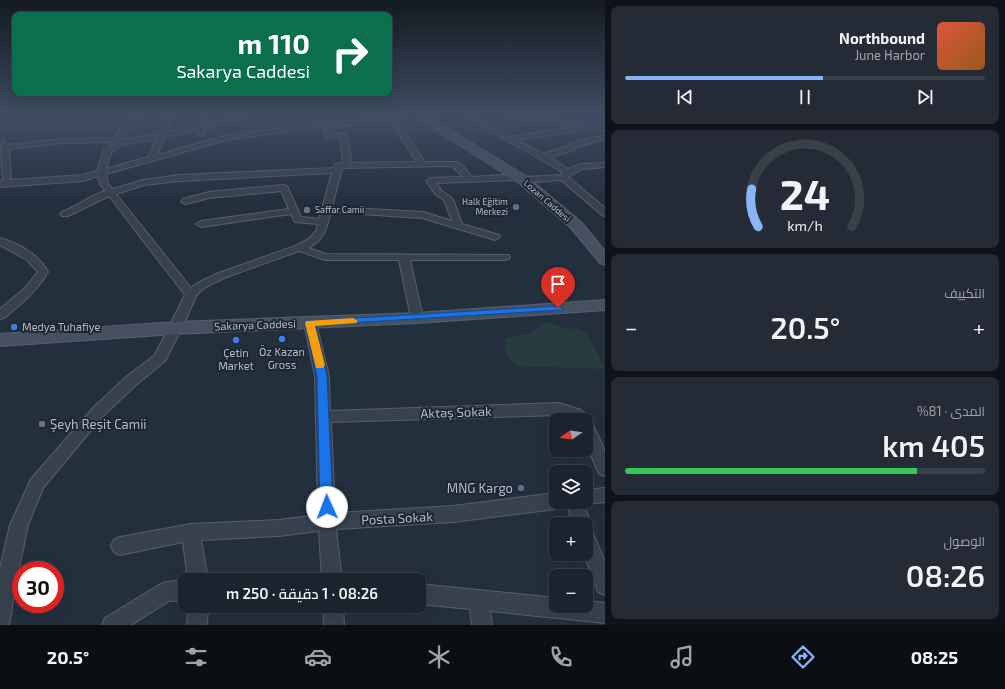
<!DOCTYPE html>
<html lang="ar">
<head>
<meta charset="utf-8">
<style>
	body { margin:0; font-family:"Exo 2",Cairo,sans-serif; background:#242b36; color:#f1f3f6; direction:rtl; height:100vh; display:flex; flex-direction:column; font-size:15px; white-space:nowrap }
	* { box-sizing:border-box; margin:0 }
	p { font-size:13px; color:#a0a4aa }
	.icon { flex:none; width:22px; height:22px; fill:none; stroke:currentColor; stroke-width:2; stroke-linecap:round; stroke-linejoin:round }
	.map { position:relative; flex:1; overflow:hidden; direction:ltr }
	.panel { display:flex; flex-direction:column; gap:6px; padding:6px; background:#0f1319; width:400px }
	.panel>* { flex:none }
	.guide { position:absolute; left:12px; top:12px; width:380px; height:84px; border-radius:8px; box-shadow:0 4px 16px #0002,0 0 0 1px #39404a; direction:rtl; background:#0b6e4f; color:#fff; overflow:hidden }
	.needle { width:26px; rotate:257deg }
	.fabs { position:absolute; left:549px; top:413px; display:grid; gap:8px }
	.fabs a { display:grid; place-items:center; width:44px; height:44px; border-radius:8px; background:#1b232e; box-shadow:0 4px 16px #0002,0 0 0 1px #39404a; font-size:20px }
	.speed { position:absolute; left:12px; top:561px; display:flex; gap:8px; font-size:20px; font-weight:700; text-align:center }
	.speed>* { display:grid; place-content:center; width:52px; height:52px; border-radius:50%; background:#1b232e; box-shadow:0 4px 16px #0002,0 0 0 1px #39404a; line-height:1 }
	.speed .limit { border:6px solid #d22; background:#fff; color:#111 }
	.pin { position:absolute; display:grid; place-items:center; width:34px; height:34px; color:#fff; margin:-41px -17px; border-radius:50% 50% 50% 0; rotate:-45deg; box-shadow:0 0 4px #0007 }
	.pin .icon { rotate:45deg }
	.me { position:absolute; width:44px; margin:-22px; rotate:358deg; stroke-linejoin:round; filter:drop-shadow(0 0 3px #0008) }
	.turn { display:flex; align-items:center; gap:14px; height:84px; padding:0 16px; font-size:18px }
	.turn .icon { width:52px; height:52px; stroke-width:2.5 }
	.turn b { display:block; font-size:28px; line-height:34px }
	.big { font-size:30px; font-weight:600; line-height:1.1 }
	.panel .tile { flex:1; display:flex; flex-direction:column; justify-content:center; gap:6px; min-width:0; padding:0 14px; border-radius:8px; background:#242b36 }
	.panel .dial { align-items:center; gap:0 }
	.dial svg { height:104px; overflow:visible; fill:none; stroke:#39404a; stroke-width:7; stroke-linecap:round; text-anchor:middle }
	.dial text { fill:#f1f3f6; stroke:none }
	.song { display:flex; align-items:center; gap:12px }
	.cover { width:48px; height:48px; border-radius:6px; background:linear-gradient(135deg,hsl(10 70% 55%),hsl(30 70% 35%)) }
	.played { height:4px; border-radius:2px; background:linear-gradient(90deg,#8ab4f8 55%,#39404a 55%) }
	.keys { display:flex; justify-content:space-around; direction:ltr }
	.heat { display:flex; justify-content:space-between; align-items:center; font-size:22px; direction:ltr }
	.charge { height:6px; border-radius:3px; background:linear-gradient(90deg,#34c759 81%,#39404a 0) }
	.trip { position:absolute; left:178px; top:573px; width:248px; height:40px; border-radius:8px; background:#1b232e; box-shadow:0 4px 16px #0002,0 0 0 1px #39404a; font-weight:600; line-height:40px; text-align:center; direction:rtl }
	.menu { display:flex; height:64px; justify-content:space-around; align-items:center; background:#0b0e12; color:#a0a4aa }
	.menu .icon { width:28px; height:28px }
	.menu .on { color:#8ab4f8 }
	.menu b { font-size:18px; color:#f1f3f6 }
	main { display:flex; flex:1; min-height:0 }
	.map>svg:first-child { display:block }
</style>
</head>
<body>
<main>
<section class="panel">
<div class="tile">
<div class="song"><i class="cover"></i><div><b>Northbound</b><p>June Harbor</p></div></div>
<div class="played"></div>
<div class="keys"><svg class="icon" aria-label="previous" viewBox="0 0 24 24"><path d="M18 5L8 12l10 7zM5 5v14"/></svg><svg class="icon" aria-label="pause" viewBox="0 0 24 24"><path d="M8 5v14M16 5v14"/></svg><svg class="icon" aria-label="next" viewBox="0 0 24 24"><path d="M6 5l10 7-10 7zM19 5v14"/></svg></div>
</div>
<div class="tile dial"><svg viewBox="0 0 100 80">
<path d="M14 69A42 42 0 1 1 86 69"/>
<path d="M14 69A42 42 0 0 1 9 40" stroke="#8ab4f8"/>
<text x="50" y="56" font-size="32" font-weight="700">24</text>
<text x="50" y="72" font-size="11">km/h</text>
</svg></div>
<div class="tile"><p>التكييف</p>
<div class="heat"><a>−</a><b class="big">20.5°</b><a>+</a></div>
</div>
<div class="tile"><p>المدى · 81%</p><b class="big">405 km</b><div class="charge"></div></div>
<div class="tile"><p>الوصول</p><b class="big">08:26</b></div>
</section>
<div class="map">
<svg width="605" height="625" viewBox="0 0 605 625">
	<rect width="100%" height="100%" fill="#242f3e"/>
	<!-- green -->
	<path fill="#263c3f" d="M546,321L562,328L579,329L587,334L605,369L517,366L506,355L505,338L530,333Z"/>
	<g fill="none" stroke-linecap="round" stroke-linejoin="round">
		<defs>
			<path id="street" d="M57,115H174L167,132L200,125L204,115H210L208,123L246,115H258L206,128L204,135H201L197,133L198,130L165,137L157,155L225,136L332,121H355L392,115H408L395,119L425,162H456L461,164L472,177L519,174L522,175L523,177L561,175L563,173L549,164L462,115H470L510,137L575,127L505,117L502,115H520L605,127V131L576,127L579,129L578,131L517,140L544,154L568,146L571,143L605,135V139L577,147L574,150L550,157L568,169L581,164L605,163V167L582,169L568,177L605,208V216L602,215L561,180L523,183L520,182L519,180L436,183L442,191L453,199L462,224L499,235L500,237L495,240L422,218L331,212C326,229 325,239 308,248L326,254L509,255L510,257L509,259L505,260H410L423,318L421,321H413L411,318L399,260H325L299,251L224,278L204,288L196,296L182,328L165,361L136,385L103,416L43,488L28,525L14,592L10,621L8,625H0V568L10,525L31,479L93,408L126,377L155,355L185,295L109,196L68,216H62L60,214L62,212C77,206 90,196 105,191L100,184L98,176L83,181L0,187V181H3L0,139H4L7,145L62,139L113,138L131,117H60ZM138,117H167L159,134L119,140ZM389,120L417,162L351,163L348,136L344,134L332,133L329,126L355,125ZM322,126L326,137L340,138L343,163L335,164L333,168L179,175L143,180L113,189L108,184L106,174L226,140ZM157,139L148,157L106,169L111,153L121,145ZM113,142L103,152L97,171L83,175L11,180L9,149L62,143ZM452,166L463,177L430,178L426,181L436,195L444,200L452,221L423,212L332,207L342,168ZM332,173L319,219L301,217L287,186L284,185L209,192L183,199L181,201L183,203L186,204L209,198L281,191L289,209L201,221L196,224L201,227L291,214L295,222L318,224L316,231L309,239L295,246L216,274L196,284L191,288L116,194L144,185L179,181Z
				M0,238C19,243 39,255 48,272C37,291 21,304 4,318L0,319V309L25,288L38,272L27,260L0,245Z
				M310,319L314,320L316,323L329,376L330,411L559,403L581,410L589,416L605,451V476L599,474L586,443V420H575L559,415L331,422L335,513L453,506L556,493V502H564L562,506L556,509L453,522L336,529L342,580H322L319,531L279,536L201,540L208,580H188L183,542L120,555L114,552L111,546L114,540L120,537L191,524L279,520L318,515L315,376L304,323L306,320Z
				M605,488V502L586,504L583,503L591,524L588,530L592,531L605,562V595L598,592L584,554H586V524H573L566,502H586V490Z
				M185,580V600L169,601L131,625H102L105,618L159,585L166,582Z
				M419,584L556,598V606H586V601L605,603V623L490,611L492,625H472L470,609L419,604Z
				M188,606H208L207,625H187Z
				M323,606H343L344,625H324Z"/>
			<path id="secondary" d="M413,115H426L433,119L527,177L581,222L605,251V265L600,263L571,228L519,183Z
				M605,300V310L417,323L176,334L0,346V334L176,322L417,313Z"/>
		</defs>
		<!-- street casing -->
		<use href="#street" stroke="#565f6c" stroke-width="2"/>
		<!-- secondary casing -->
		<use href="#secondary" stroke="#565f6c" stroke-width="2"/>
		<!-- street -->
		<use href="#street" fill="#38414e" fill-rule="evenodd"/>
		<!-- secondary -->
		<use href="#secondary" fill="#465061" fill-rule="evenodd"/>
	</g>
	<!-- sky -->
	<linearGradient id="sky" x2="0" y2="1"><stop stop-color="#141a22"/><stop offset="0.57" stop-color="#3f4d63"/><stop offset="1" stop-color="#3f4d63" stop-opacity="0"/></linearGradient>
	<rect width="605" height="202" fill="url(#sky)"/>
	<!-- route -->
	<path fill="#1a73e8" stroke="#114b97" d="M558,306L563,308L561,310L315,325L327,376L333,507L331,511L327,513L322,511L320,507L317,376L305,323L306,321Z"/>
	<!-- slow -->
	<path fill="#f59e0b" d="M353,318L358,321L356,323L315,326L325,365L323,368H316L305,323L306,321Z"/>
	<!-- markers -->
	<g fill="#5c6f8a" stroke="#1d2633" stroke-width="1.5">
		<circle cx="516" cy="207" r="4"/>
		<circle cx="521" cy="488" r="4"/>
	</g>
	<g fill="#6b7280" stroke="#1d2633" stroke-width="1.5">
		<circle cx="307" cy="210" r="4"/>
		<circle cx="42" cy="424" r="4"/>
	</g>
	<g fill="#3f7fe0" stroke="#1d2633" stroke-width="1.5">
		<circle cx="14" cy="327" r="4"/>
		<circle cx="282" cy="339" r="4"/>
		<circle cx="236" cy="340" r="4"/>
	</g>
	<g text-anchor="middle" stroke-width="4" stroke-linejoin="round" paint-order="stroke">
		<!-- far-street labels -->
		<g font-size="9" fill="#b4bcc9" stroke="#1d2633">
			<text transform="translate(547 201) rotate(41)" y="3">Lozan Caddesi</text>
		</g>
		<!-- far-poi labels -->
		<g font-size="9" fill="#b4bcc9" stroke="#1d2633" text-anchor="end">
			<text x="508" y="205">Halk Eğitim<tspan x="508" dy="10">Merkezi</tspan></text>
			<text x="315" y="213" text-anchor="start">Saffar Camii</text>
		</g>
		<!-- street labels -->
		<g font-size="11" fill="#b4bcc9" stroke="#1d2633">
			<text transform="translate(255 325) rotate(-2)" y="4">Sakarya Caddesi</text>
		</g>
		<!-- poi labels -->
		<g font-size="11" fill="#b4bcc9" stroke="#1d2633">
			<text x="22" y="331" text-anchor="start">Medya Tuhafiye</text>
			<text x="282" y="356">Öz Kazan<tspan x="282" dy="13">Gross</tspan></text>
			<text x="236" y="357">Çetin<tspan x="236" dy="13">Market</tspan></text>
		</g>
		<!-- near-street labels -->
		<g font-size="13" fill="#b4bcc9" stroke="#1d2633">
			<text transform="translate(456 412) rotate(-2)" y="5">Aktaş Sokak</text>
			<text transform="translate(397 518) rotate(-3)" y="5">Posta Sokak</text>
		</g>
		<!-- near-poi labels -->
		<g font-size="13" fill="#b4bcc9" stroke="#1d2633" text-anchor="start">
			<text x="50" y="429">Şeyh Reşit Camii</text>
			<text x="513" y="493" text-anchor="end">MNG Kargo</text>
		</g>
	</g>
</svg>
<div class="fabs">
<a><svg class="needle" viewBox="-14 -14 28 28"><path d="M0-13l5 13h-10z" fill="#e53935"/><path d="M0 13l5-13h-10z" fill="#a0a4aa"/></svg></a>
<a><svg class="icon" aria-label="layers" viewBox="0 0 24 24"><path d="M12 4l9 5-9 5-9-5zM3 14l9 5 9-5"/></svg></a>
<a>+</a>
<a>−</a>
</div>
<div class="speed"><div class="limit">30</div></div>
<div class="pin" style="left:558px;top:308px;background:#d93025"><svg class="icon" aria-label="arrive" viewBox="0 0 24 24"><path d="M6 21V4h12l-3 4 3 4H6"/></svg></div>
<svg class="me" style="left:327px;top:507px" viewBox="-20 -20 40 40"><circle r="19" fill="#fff"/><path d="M0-13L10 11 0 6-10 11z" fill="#1a73e8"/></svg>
<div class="trip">08:26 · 1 دقيقة · 250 m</div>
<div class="guide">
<div class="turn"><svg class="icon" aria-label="right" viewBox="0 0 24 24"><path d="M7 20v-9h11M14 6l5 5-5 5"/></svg><div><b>110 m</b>Sakarya Caddesi</div></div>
</div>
</div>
</main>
<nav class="menu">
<b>08:25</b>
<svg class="icon on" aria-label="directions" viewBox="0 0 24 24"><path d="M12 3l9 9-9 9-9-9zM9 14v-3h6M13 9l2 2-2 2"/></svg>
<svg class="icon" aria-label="music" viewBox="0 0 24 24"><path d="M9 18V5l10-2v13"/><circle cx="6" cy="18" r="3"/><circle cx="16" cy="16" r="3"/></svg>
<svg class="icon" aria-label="phone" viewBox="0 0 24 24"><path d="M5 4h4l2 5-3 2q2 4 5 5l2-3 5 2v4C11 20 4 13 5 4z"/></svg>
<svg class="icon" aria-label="climate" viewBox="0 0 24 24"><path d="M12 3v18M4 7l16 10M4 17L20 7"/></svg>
<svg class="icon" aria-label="car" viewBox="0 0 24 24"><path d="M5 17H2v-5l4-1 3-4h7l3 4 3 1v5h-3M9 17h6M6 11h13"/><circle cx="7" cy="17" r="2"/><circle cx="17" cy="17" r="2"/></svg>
<svg class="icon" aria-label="filters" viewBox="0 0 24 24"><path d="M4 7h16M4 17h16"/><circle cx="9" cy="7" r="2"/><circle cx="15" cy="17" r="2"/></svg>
<b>20.5°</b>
</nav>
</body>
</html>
